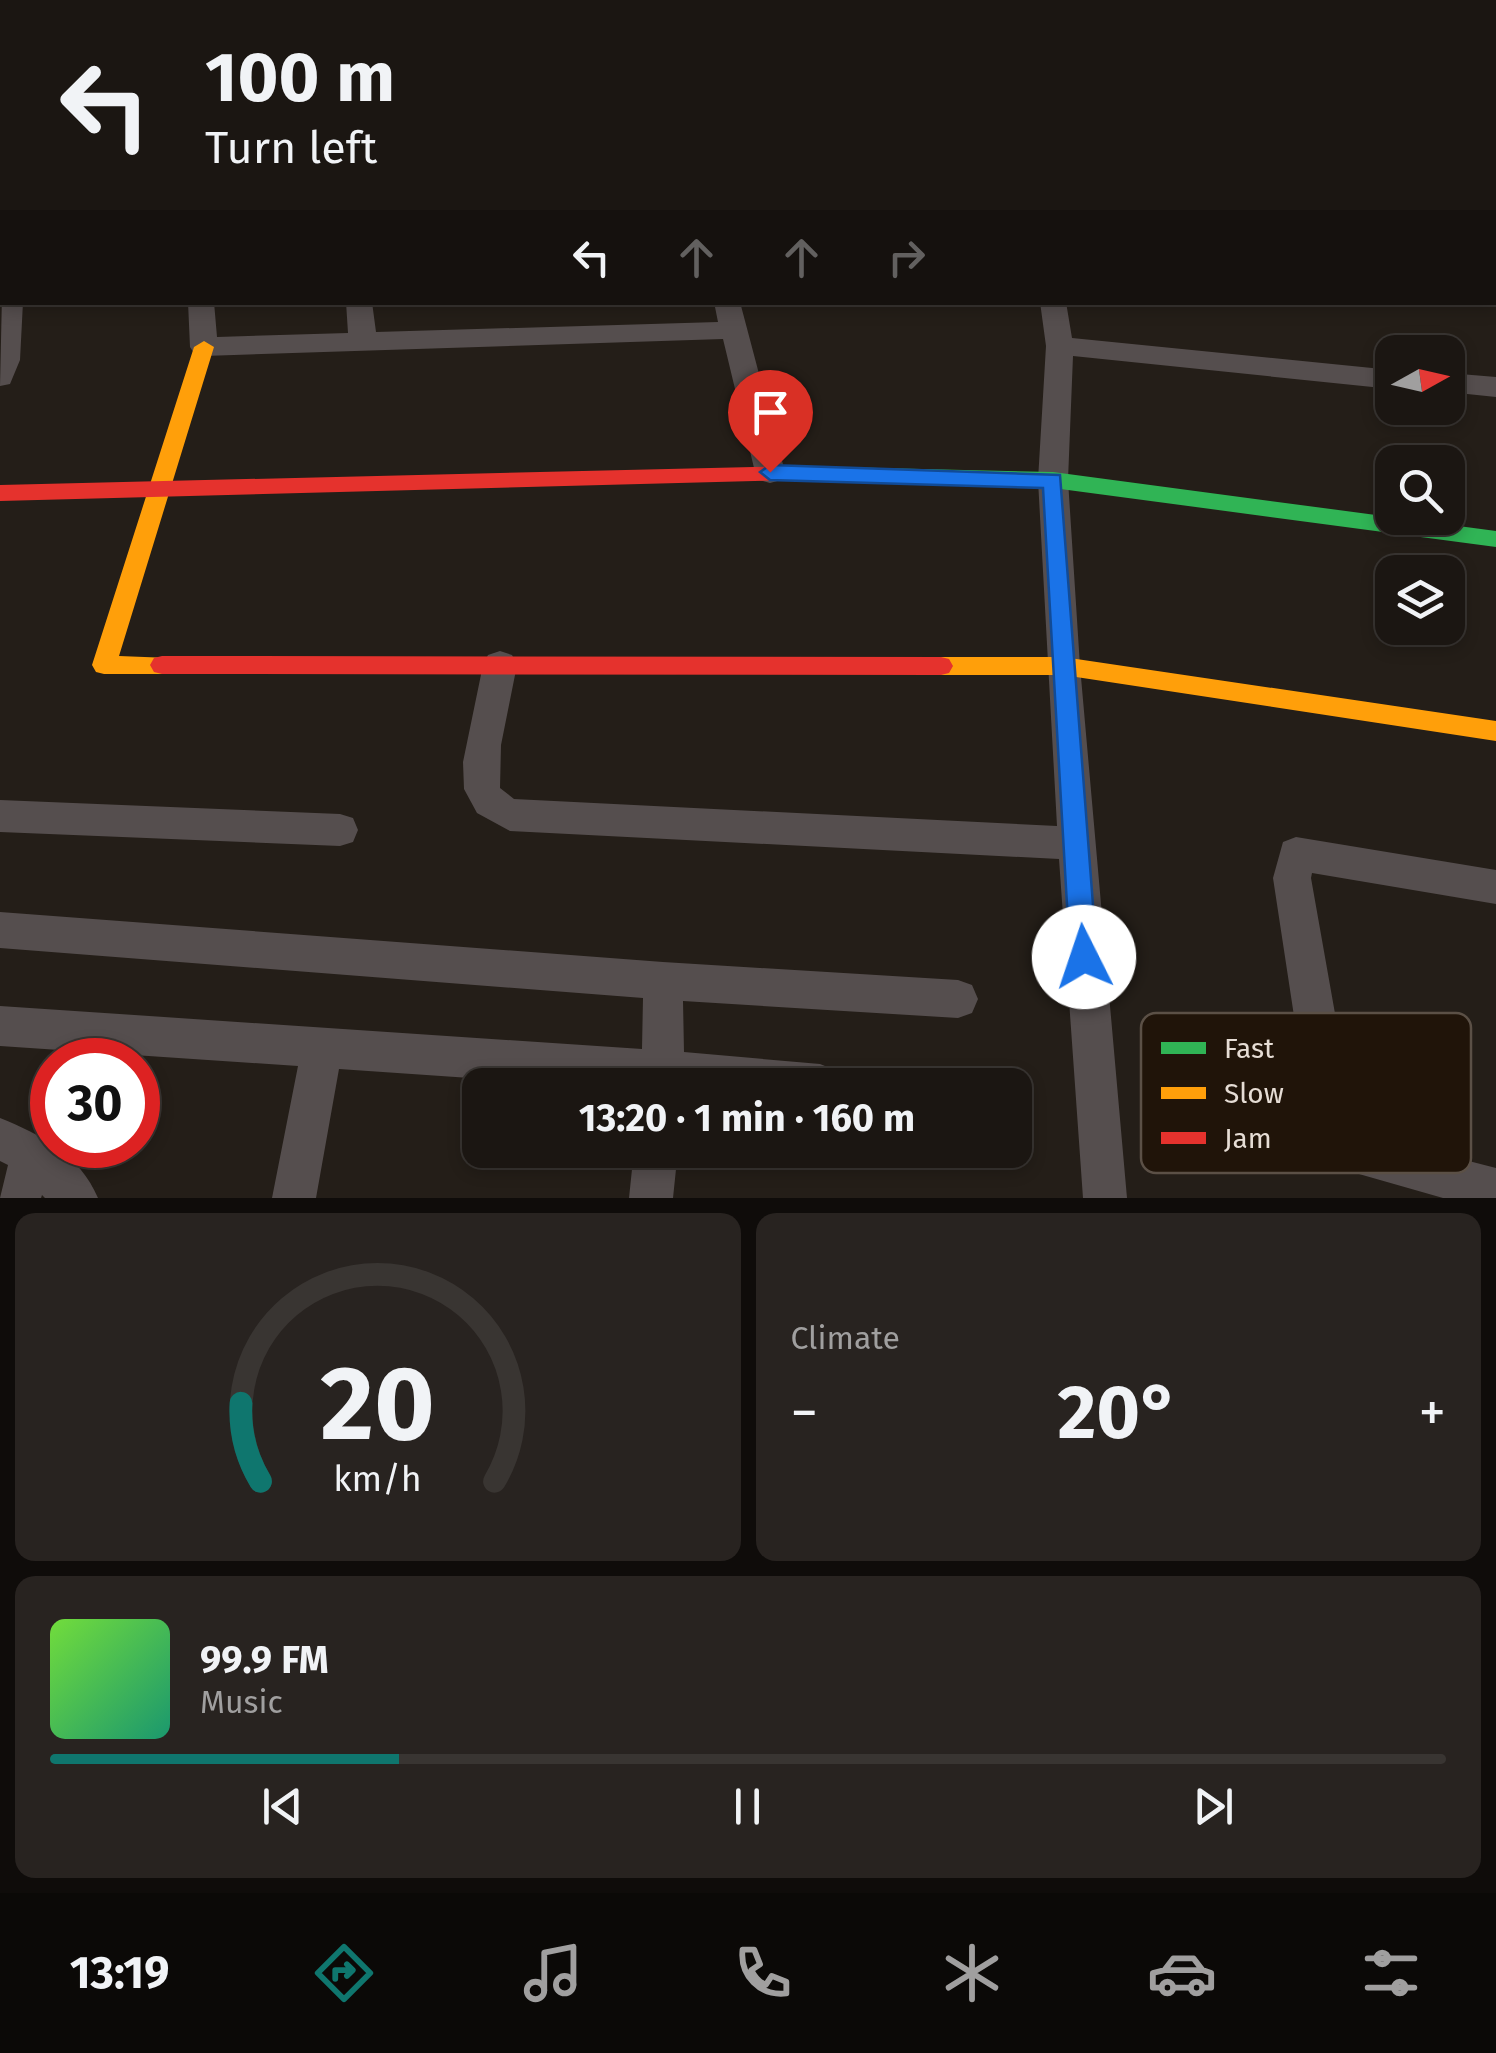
<!DOCTYPE html>
<html lang="en">
<head>
<meta charset="utf-8">
<style>
	body { margin:0; font-family:"Fira Sans",sans-serif; background:#282320; color:#f1f3f6; height:100vh; display:flex; flex-direction:column; font-size:38px; white-space:nowrap }
	* { box-sizing:border-box; margin:0 }
	p { font-size:32px; color:#a09f9f }
	.icon { flex:none; width:55px; height:55px; fill:none; stroke:currentColor; stroke-width:2; stroke-linecap:round; stroke-linejoin:round }
	.map { position:relative; height:1198px; overflow:hidden }
	.panel { display:flex; flex-direction:column; gap:15px; padding:15px; background:#0f0c0a; flex:1 }
	.panel>* { flex:none }
	.guide { position:absolute; left:0px; top:0px; width:1498px; height:305px; box-shadow:0 5px 15px #0003,0 0 0 2px #393532; background:#1b1612; color:#f1f3f6; overflow:hidden }
	.needle { width:65px; rotate:82deg }
	.controls { position:absolute; left:1375px; top:335px; display:grid; gap:20px }
	.controls a { display:grid; place-items:center; width:90px; height:90px; border-radius:20px; background:#1b1612; box-shadow:0 5px 15px #0003,0 0 0 2px #393532; font-size:50px }
	.speed { position:absolute; left:30px; top:1038px; display:flex; gap:20px; font-size:50px; font-weight:700; text-align:center }
	.speed>* { display:grid; place-content:center; width:130px; height:130px; border-radius:50%; background:#1b1612; box-shadow:0 5px 15px #0003,0 0 0 2px #393532; line-height:1 }
	.speed .limit { border:15px solid #d22; background:#fff; color:#111 }
	.pin { position:absolute; display:grid; place-items:center; width:85px; height:85px; color:#fff; margin:-102px -42px; border-radius:50% 50% 50% 0; rotate:-45deg; box-shadow:0 0 10px #0007 }
	.pin .icon { rotate:45deg }
	.me { position:absolute; width:110px; margin:-55px; rotate:356deg; stroke-linejoin:round; filter:drop-shadow(0 0 8px #0008) }
	.turn { display:flex; align-items:center; gap:35px; height:210px; padding:0 40px; font-size:45px }
	.turn .icon { width:130px; height:130px; stroke-width:2.5 }
	.turn b { display:block; font-size:70px; line-height:85px }
	.lanes { display:flex; align-items:center; height:95px; padding:0 40px; background:#0003; justify-content:center; gap:50px; direction:ltr }
	.lanes .off { opacity:.35 }
	.big { font-size:75px; font-weight:700; line-height:1.1 }
	.panel .tile { flex:1; display:flex; flex-direction:column; justify-content:center; gap:15px; min-width:0; padding:0 35px; border-radius:20px; background:#282320 }
	.panel .dial { align-items:center; gap:0 }
	.dial svg { height:260px; overflow:visible; fill:none; stroke:#393532; stroke-width:7; stroke-linecap:round; text-anchor:middle }
	.dial text { fill:#f1f3f6; stroke:none }
	.song { display:flex; align-items:center; gap:30px }
	.cover { width:120px; height:120px; border-radius:15px; background:linear-gradient(135deg,hsl(100 70% 55%),hsl(160 70% 35%)) }
	.played { height:10px; border-radius:5px; background:linear-gradient(90deg,#0f766e 25%,#393532 25%) }
	.keys { display:flex; justify-content:space-around; direction:ltr }
	.heat { display:flex; justify-content:space-between; align-items:center; font-size:55px; direction:ltr }
	.panel .tiles { flex:1; display:grid; gap:15px; grid-template-columns:1fr 1fr }
	.tile:last-child { grid-column:span 2 }
	.trip { position:absolute; left:462px; top:1068px; width:570px; height:100px; border-radius:20px; background:#1b1612; box-shadow:0 5px 15px #0003,0 0 0 2px #393532; font-weight:700; line-height:100px; text-align:center }
	.dock { display:flex; height:160px; justify-content:space-around; align-items:center; background:#0b0907; color:#a09f9f }
	.dock .icon { width:70px; height:70px }
	.dock .on { color:#0f766e }
	.dock b { font-size:45px; color:#f1f3f6 }
	.map>svg:first-child { display:block }
</style>
</head>
<body>
<div class="map">
<svg width="1496" height="1198" viewBox="0 0 1496 1198">
	<rect width="100%" height="100%" fill="#241e18"/>
	<g fill="none" stroke-linecap="round" stroke-linejoin="round">
		<!-- street -->
		<path fill="#554e4e" fill-rule="evenodd" d="M69,0H89V2H69Z
			M886,0H907L908,2H887Z
			M0,54L2,55V68H0Z
			M1495,89H1496V103H1495Z
			M0,251H2V267H0Z
			M2,295V302H23L20,360L10,384L0,386Z
			M188,302H214L217,337L348,333L346,302H372L376,332L718,322L714,302H740L785,472L781,480L770,483L759,480L755,472L723,339L204,356L194,353L190,347Z
			M1040,302H1066L1072,338L1392,370V389L1073,356L1068,480L1080,666L1127,1198H1083L1059,859L510,831L477,813L464,789L463,762L483,665L488,655L500,651L512,655L517,665L501,745L500,788L514,799L1057,826L1038,480L1046,346Z
			M1448,373L1496,377V397L1448,392Z
			M0,800L340,814L353,818L358,830L353,842L340,846L0,832Z
			M1296,837L1496,870V904L1312,873L1311,878L1356,1132L1496,1168V1198H1443L1324,1164L1308,1108L1273,878L1283,842Z
			M0,912L663,962L958,980L972,985L978,999L972,1013L958,1018L683,1001L684,1052L820,1064L835,1070L841,1085H571L339,1069L316,1198H272L298,1066L0,1046V1006L642,1049L643,998L0,948Z
			M0,1118C40,1134 80,1155 98,1198H45L42,1195L41,1198H0L8,1165L0,1161Z
			M634,1150H678L673,1198H629Z"/>
		<!-- fast -->
		<path fill="#30b455" fill-rule="evenodd" d="M793,466L1053,472L1496,531V547L1053,488L793,480L783,473Z"/>
		<!-- slow -->
		<path fill="#ff9f0a" fill-rule="evenodd" d="M204,341L214,347L119,656L170,658L174,665L170,672L162,674H104L96,672L92,665L194,347Z
			M941,657H1063L1496,721V741L1063,675H941L933,673L929,666L933,659Z"/>
		<!-- jam -->
		<path fill="#e5322d" fill-rule="evenodd" d="M793,466L803,473L793,480L0,501V485Z
			M162,656L941,657L949,659L953,666L949,673L941,675L162,674L154,672L150,665L154,658Z"/>
	</g>
	<!-- route -->
	<path fill="#1a73e8" stroke="#114b97" stroke-width="2.5" d="M770,465L1060,475L1097,957L1093,966L1084,970L1074,966L1070,957L1043,488L770,480L760,472Z"/>
	<!-- legend -->
	<rect x="1141" y="1013" width="330" height="160" rx="15" fill="#201409" stroke="#5b5046" stroke-width="2.5"/>
	<rect x="1161" y="1042" width="45" height="12" fill="#30b455"/>
	<rect x="1161" y="1087" width="45" height="12" fill="#ff9f0a"/>
	<rect x="1161" y="1132" width="45" height="12" fill="#e5322d"/>
	<g font-size="28" fill="#e6ddd5">
		<text x="1224" y="1058">Fast</text>
		<text x="1224" y="1103">Slow</text>
		<text x="1224" y="1148">Jam</text>
	</g>
</svg>
<div class="controls">
<a><svg class="needle" viewBox="-14 -14 28 28"><path d="M0-13l5 13h-10z" fill="#e53935"/><path d="M0 13l5-13h-10z" fill="#a09f9f"/></svg></a>
<a><svg class="icon" aria-label="search" viewBox="0 0 24 24"><circle cx="10" cy="10" r="6"/><path d="M15 15l6 6"/></svg></a>
<a><svg class="icon" aria-label="layers" viewBox="0 0 24 24"><path d="M12 4l9 5-9 5-9-5zM3 14l9 5 9-5"/></svg></a>
</div>
<div class="speed"><div class="limit">30</div></div>
<div class="pin" style="left:770px;top:472px;background:#d93025"><svg class="icon" aria-label="arrive" viewBox="0 0 24 24"><path d="M6 21V4h12l-3 4 3 4H6"/></svg></div>
<svg class="me" style="left:1084px;top:957px" viewBox="-20 -20 40 40"><circle r="19" fill="#fff"/><path d="M0-13L10 11 0 6-10 11z" fill="#1a73e8"/></svg>
<div class="trip">13:20 · 1 min · 160 m</div>
<div class="guide">
<div class="turn"><svg class="icon" aria-label="left" viewBox="0 0 24 24"><path d="M17 20v-9H6M10 6l-5 5 5 5"/></svg><div><b>100 m</b>Turn left</div></div>
<div class="lanes"><svg class="icon" aria-label="left" viewBox="0 0 24 24"><path d="M17 20v-9H6M10 6l-5 5 5 5"/></svg><svg class="icon off" aria-label="ahead" viewBox="0 0 24 24"><path d="M12 20V5M6 11l6-6 6 6"/></svg><svg class="icon off" aria-label="ahead" viewBox="0 0 24 24"><path d="M12 20V5M6 11l6-6 6 6"/></svg><svg class="icon off" aria-label="right" viewBox="0 0 24 24"><path d="M7 20v-9h11M14 6l5 5-5 5"/></svg></div>
</div>
</div>
<section class="panel">
<div class="tiles">
<div class="tile dial"><svg viewBox="0 0 100 80">
<path d="M14 69A42 42 0 1 1 86 69"/>
<path d="M14 69A42 42 0 0 1 8 45" stroke="#0f766e"/>
<text x="50" y="56" font-size="32" font-weight="700">20</text>
<text x="50" y="72" font-size="11">km/h</text>
</svg></div>
<div class="tile"><p>Climate</p>
<div class="heat"><a>−</a><b class="big">20°</b><a>+</a></div>
</div>
<div class="tile">
<div class="song"><i class="cover"></i><div><b>99.9 FM</b><p>Music</p></div></div>
<div class="played"></div>
<div class="keys"><svg class="icon" aria-label="previous" viewBox="0 0 24 24"><path d="M18 5L8 12l10 7zM5 5v14"/></svg><svg class="icon" aria-label="pause" viewBox="0 0 24 24"><path d="M8 5v14M16 5v14"/></svg><svg class="icon" aria-label="next" viewBox="0 0 24 24"><path d="M6 5l10 7-10 7zM19 5v14"/></svg></div>
</div>
</div>
</section>
<nav class="dock">
<b>13:19</b>
<svg class="icon on" aria-label="directions" viewBox="0 0 24 24"><path d="M12 3l9 9-9 9-9-9zM9 14v-3h6M13 9l2 2-2 2"/></svg>
<svg class="icon" aria-label="music" viewBox="0 0 24 24"><path d="M9 18V5l10-2v13"/><circle cx="6" cy="18" r="3"/><circle cx="16" cy="16" r="3"/></svg>
<svg class="icon" aria-label="phone" viewBox="0 0 24 24"><path d="M5 4h4l2 5-3 2q2 4 5 5l2-3 5 2v4C11 20 4 13 5 4z"/></svg>
<svg class="icon" aria-label="climate" viewBox="0 0 24 24"><path d="M12 3v18M4 7l16 10M4 17L20 7"/></svg>
<svg class="icon" aria-label="car" viewBox="0 0 24 24"><path d="M5 17H2v-5l4-1 3-4h7l3 4 3 1v5h-3M9 17h6M6 11h13"/><circle cx="7" cy="17" r="2"/><circle cx="17" cy="17" r="2"/></svg>
<svg class="icon" aria-label="filters" viewBox="0 0 24 24"><path d="M4 7h16M4 17h16"/><circle cx="9" cy="7" r="2"/><circle cx="15" cy="17" r="2"/></svg>
</nav>
</body>
</html>
